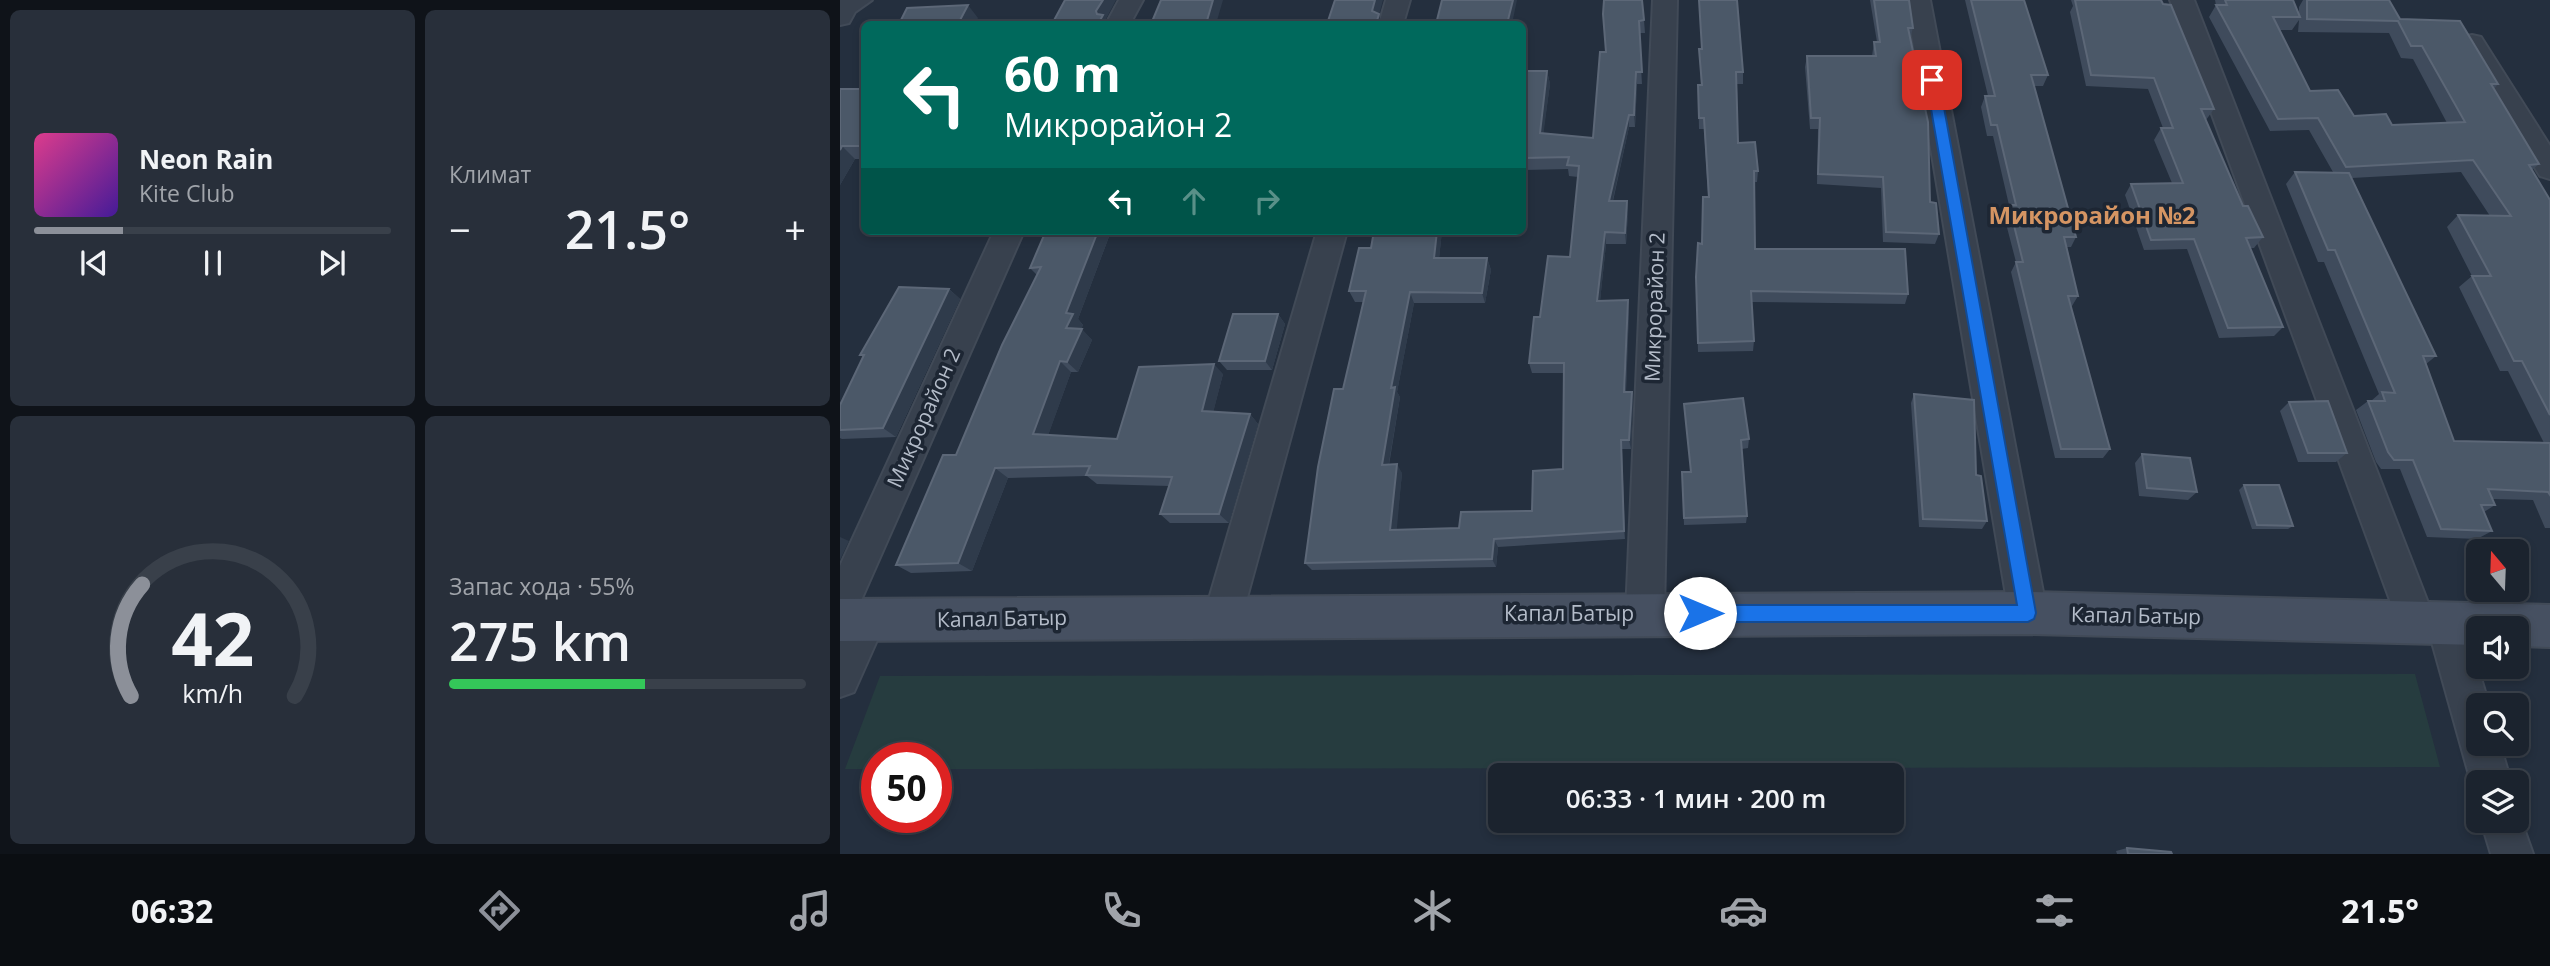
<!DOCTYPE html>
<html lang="ru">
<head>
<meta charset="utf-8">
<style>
	body { margin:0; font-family:"Open Sans",sans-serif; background:#282f3a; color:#f1f3f6; height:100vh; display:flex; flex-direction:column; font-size:26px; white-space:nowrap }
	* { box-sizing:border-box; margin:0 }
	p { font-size:23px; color:#a0a4aa }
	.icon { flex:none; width:38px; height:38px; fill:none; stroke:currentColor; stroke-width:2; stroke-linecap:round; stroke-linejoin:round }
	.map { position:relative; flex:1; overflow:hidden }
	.sheet { display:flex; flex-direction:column; gap:10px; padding:10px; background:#0f1319; width:840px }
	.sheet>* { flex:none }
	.hud { position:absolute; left:21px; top:21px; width:665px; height:214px; border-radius:10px; box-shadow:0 4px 10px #0003,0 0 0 2px #39404a; background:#00695c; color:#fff; overflow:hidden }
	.needle { width:46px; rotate:341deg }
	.fabs { position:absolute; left:1626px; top:539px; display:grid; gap:14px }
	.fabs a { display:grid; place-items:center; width:63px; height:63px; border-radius:10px; background:#1b232e; box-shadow:0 4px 10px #0003,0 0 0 2px #39404a; font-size:35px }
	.speed { position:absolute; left:21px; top:742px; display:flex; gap:14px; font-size:35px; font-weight:700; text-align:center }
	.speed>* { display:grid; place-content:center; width:91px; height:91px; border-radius:50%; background:#1b232e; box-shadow:0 4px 10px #0003,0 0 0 2px #39404a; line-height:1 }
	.speed .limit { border:10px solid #d22; background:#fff; color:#111 }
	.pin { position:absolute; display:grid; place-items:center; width:60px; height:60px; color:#fff; margin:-30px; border-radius:14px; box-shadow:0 4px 10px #0006 }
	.me { position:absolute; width:77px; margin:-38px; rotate:90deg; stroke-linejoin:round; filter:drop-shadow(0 0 5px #0008) }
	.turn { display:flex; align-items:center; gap:24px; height:147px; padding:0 28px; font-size:32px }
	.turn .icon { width:91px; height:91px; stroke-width:2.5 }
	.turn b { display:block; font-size:49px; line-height:60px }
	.lanes { display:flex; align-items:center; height:66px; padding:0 28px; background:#0003; justify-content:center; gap:35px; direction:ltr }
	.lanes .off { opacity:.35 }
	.big { font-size:52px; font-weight:600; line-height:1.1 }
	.sheet .tile { flex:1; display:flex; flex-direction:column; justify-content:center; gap:10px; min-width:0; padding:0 24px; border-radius:10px; background:#282f3a }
	.sheet .dial { align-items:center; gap:0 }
	.dial svg { height:182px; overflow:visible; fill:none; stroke:#39404a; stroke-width:7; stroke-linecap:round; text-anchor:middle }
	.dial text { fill:#f1f3f6; stroke:none }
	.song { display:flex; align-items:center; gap:21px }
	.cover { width:84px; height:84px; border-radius:10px; background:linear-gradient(135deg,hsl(330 70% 55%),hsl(260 70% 35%)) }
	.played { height:7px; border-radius:4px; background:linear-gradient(90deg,#8c9099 25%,#39404a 25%) }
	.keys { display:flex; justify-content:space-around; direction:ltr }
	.heat { display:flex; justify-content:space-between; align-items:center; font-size:38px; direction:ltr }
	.charge { height:10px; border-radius:5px; background:linear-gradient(90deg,#34c759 55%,#39404a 0) }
	.sheet .tiles { flex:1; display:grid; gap:10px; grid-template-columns:repeat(2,1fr) }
	.trip { position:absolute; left:648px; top:763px; width:416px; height:70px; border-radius:10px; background:#1b232e; box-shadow:0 4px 10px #0003,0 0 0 2px #39404a; font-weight:600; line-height:70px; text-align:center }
	.tabs { display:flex; height:112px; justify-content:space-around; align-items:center; background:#0b0e12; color:#a0a4aa }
	.tabs .icon { width:49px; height:49px }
	.tabs .selected { color:#8c9099 }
	.tabs b { font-size:32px; color:#f1f3f6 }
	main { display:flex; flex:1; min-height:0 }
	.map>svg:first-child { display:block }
</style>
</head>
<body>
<main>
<section class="sheet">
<div class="tiles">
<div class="tile">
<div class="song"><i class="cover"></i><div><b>Neon Rain</b><p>Kite Club</p></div></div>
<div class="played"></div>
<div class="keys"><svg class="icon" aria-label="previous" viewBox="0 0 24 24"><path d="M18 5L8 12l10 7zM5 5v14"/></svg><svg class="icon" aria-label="pause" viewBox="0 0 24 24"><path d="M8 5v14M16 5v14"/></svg><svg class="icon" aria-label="next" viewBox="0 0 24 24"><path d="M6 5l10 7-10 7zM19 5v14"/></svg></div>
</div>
<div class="tile"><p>Климат</p>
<div class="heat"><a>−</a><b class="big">21.5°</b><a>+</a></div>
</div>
<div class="tile dial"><svg viewBox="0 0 100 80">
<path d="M14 69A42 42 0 1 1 86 69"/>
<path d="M14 69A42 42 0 0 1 19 20" stroke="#8c9099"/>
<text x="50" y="56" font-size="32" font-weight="700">42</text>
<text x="50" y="72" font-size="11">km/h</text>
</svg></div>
<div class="tile"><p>Запас хода · 55%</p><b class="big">275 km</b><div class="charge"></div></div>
</div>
</section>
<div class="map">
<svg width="1710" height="854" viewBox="0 0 1710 854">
	<rect width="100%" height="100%" fill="#242f3e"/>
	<!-- green -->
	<path fill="#263c3f" d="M1575,674L1600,767L96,769V758H37V769H5L40,676Z"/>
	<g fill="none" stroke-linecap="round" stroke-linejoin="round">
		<defs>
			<path id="minor" d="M0,0H32L15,12L9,23L0,25Z
				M279,0H303L290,24H266Z
				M546,0H570L563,24H539Z
				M813,0H837L824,613L818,626L805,631L792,626L786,613Z
				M1066,0H1090L1207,613L1201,626L1188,631L1175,626L1169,613Z
				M1330,0H1354L1592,613L1606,606L1619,611L1625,624L1649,705H1638V744H1660L1671,782H1638V797L1631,782L1590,635L1577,640L1564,635L1558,622Z
				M1632,35L1641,37L1710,146V179L1700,176L1619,43L1623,37Z
				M154,231H184L19,605L27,602L40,607L46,620L14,692L0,697V636L7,622L0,625V566Z
				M477,231H507L402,616L396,629L383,634L370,629L364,616Z
				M1676,806L1693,854H1651L1641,821H1676Z"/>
			<path id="secondary" d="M1188,592L1710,605V647L1676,646V628H1638V645L1188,634L0,641V599Z"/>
		</defs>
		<!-- minor casing -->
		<use href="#minor" stroke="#414a57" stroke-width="4"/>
		<!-- secondary casing -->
		<use href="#secondary" stroke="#414a57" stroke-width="4"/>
		<!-- minor -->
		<use href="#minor" fill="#38414e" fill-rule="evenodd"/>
		<!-- secondary -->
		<use href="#secondary" fill="#465061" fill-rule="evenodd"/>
	</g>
	<!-- wall -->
	<path fill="#3f4b5c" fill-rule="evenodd" d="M859,0H897L903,72V84H897L898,143L918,171L917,182H914L915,249L1068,294L1065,304L912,302L914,341L913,351L858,352L856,277L862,244L868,197L864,129H859L858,85H861L859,49H862Z
		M1030,0H1069L1073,28L1070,38L1090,202L1099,234L1095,244L1043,242L1041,188L977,184L978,129H970L965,67L967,56H1032L1034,42H1037Z
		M1125,0H1184L1208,75L1203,86H1194L1236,237L1231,247H1227L1238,296L1232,306H1231L1270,449L1263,458H1215L1171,272L1176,262L1164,216L1169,205L1153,136H1147L1141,107L1145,96H1148Z
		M1231,0H1321L1374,109L1366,120L1403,206L1423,237L1414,248H1410L1443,327L1434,336L1379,338L1347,249L1304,250L1285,195L1291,184L1332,183L1314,140L1321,128H1323L1308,89L1246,86L1230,12L1233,6Z
		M1375,0H1453L1459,14V7L1463,0H1549L1560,19L1658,84L1654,89L1699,164L1692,170L1710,200V528H1705L1693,500L1653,499L1655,505L1644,512L1652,531L1637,539L1587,537L1560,469H1541L1536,462L1516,410L1528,401H1531L1539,394L1484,262H1478L1446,184L1455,172H1493L1469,130L1430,131L1369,17L1376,5ZM1459,20L1458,32L1549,33L1561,58L1573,59L1607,123L1552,125L1514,116L1470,91L1439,30H1452ZM1621,172L1650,216L1618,215L1607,227L1632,276L1619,287L1660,371H1668L1704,443L1614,441L1586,364L1596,356L1512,178Z
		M763,14L804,20L805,33H799L802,84H797L795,127H789L773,201H787L788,212L786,244H766L760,301L789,311L786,392L793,402L791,449H782L785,539L658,547L656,567L472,570L465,563L523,302H515L509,291L531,248L534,231H602L599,258H647L651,270L645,303H574L557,392L560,397L549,465L562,473L556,530L619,528L692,511L723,469L724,373H692L689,363L700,317L730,257L738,177L729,176L728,169L682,170V71H707L710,84L703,133L753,138L766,52Z
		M0,89H24V159H15L0,185Z
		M97,231H152L99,232Z
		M222,231H286L285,234H270L238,319L243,325L241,329L252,340L238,372H231L208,435L277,439L383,374L373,412L410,414L418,424L389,523H330L320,514L329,486L257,484L247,476L168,478L132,571L71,573L56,565L116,455L197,275L190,268Z
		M377,231H409L407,236L379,234Z
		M109,289L120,299L56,437L2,439L0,438V405L23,357L20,355Z
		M438,314L445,324L432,370H387L379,361Z
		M1074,394L1136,475L1147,521L1142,529L1079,527L1071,403Z
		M1449,402L1507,453L1496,462H1458L1440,411Z
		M844,404L909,439L908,448L902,449L907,516L906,523L844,525L842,472H851Z
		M1302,454L1357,492L1348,500L1299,496L1295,463Z
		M1404,485L1453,526L1448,529H1412L1399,490Z
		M1287,848L1332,854H1277L1276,851Z"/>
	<!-- shaded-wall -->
	<path fill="#2f3b4b" d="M263,0H276L266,19L269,24H258L256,11Z
		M373,0H383L376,24H366Z
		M535,0H543L539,15L542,24H536L532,11Z
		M673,0H677L672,24H667Z
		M128,5L138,18L135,24H118Z
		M707,71L710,84L702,145L700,133Z
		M796,72L797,84L795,127L794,115Z
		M789,115V127L770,212L769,201Z
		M2,146L15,159L0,185V150Z
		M787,201L788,212L786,244L785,233Z
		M258,231H268L270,234L238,319L243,325L237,339L226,328V313Z
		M597,231H602L598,269L594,258Z
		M765,232L766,244L759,311L757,301Z
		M647,258L651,270L645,303L642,293Z
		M109,289L120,299L56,437L43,428Z
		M570,292L574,303L557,392L560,397L547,474L542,465L551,388Z
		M788,300L789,311L785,402L784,392Z
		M438,314L445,324L432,370L425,361Z
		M242,329L252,340L238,372L227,362Z
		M220,361L231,372L205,444L193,434Z
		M374,364L383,374L371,421L362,411Z
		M792,392L793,402L791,449L789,440Z
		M410,414L418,424L389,523L379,514Z
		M781,440L782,449L785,539L784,531Z
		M557,464L562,473L556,538L550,530Z
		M155,468L168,478L132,571L118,563Z
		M0,537L9,541L0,560Z
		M654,539L658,547L656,567L652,559Z"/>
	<!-- building -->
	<path fill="#4b5868" stroke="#5c6777" stroke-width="2" d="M225,0H263L256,11L257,14L263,15L258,24H212Z
		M321,0H373L366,24H311Z
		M495,0H535L532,11L539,14L536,24H487Z
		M602,0H673L667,24H596Z
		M764,0H802L804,20L799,21L802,72H796L794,115H789L769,201H787L785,233L765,232L757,301L788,300L784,392H792L789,440H781L784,531L654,539L652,559L465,563L478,467L494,389H503L526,291H509L519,248H531L534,231H597L594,258H647L642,293L570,292L551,388L555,387L542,465L557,464L550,530L619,528L621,512L692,511L693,471L723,469L724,363H689L694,317H700L708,256L730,257L739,166L727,165L729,157L682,158V71H707L700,133L753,138L760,52H766L763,14Z
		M859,0H897L903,72H896L898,143L915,142L918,171H914L915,249H1065L1068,294L911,291L914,341L858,343L856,277L858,243L862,244L863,197H869L864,118H859L858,85H862L859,49H862Z
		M1034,0H1069L1073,28H1068L1088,122L1090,202L1096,203L1099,234L1046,232L1043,177L978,174L980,118H971L967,56H1036L1034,42H1040Z
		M1131,0H1184L1208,75H1191L1236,237H1224L1238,296H1228L1270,449H1221L1176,262H1183L1169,205H1176L1157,125H1151L1145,96H1155Z
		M1235,0H1321L1323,4L1331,5L1374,109H1361L1403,206H1408L1423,237L1406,238L1443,327L1388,328L1354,239L1311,240L1291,184L1343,183L1321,128H1333L1314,78L1251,75Z
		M1385,0H1453L1460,17H1433L1470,91L1498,90L1514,116L1546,114L1552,125L1625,122L1582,46H1571L1558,21L1467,19V0H1549L1560,19L1620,21L1658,84H1651L1699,164L1689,165L1710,200V415L1682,361H1674L1632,276H1651L1618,215L1671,216L1633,160L1506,167L1478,118L1438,119L1376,5H1387Z
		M128,5L118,24H59L67,8Z
		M0,89H24V146H2L0,150Z
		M1455,172L1509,173L1596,356H1583L1614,441L1710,443V495L1708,492L1648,489L1655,505H1641L1652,531L1601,529L1573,460H1554L1548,452L1528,401H1545L1542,392L1555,393L1495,250H1488Z
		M222,231H258L226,313L233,314L226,328L242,329L227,362L220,361L193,434L277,439L299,367L374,364L362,411L410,414L379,514H320L332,477L246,475L250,466L155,468L118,563L56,565L103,455H116L162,345L201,267L190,268L205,233H221Z
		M59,287L109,289L43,428L0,430V405L24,355H20Z
		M393,314H438L425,361H379Z
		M1074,394L1134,400L1136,475L1141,476L1147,521L1083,519Z
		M903,398L909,439L901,440L907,516L844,518L842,472H851L844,404Z
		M1488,401L1507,453H1468L1449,402Z
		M1302,454L1350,458L1357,492L1307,488Z
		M1404,485H1439L1453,526L1417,525Z
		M1287,848L1331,852L1332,854H1288Z"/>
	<!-- route -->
	<path fill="#1a73e8" stroke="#114b97" stroke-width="2" d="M1092,76L1099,80L1196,613L1194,619L1188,622H860L854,619L851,613L854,607L860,605H1177L1086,80Z"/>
	<g text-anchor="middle" stroke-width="7" stroke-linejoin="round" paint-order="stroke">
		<!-- street labels -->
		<g font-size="21" fill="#b4bcc9" stroke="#1d2633">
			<text transform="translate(815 307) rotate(-88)" y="7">Микрорайон 2</text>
			<text transform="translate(84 418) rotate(-66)" y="7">Микрорайон 2</text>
			<text x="729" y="621">Капал Батыр</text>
			<text transform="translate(1296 616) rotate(1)" y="7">Капал Батыр</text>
			<text transform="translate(162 619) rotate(-1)" y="7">Капал Батыр</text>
		</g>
		<!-- quarter labels -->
		<g font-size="24" font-weight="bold" fill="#d59563" stroke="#1d2633">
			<text x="1252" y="224">Микрорайон №2</text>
		</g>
	</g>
</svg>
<div class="fabs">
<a><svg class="needle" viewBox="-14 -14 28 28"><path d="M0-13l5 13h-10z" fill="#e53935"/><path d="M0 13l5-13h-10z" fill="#a0a4aa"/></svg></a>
<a><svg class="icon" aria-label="sound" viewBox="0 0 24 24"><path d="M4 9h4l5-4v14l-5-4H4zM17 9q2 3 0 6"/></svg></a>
<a><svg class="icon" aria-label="search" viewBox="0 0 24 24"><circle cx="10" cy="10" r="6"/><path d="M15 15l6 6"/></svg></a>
<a><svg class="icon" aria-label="layers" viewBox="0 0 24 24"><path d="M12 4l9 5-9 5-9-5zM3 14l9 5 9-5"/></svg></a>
</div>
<div class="speed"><div class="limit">50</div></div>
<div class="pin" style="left:1092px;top:80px;background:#d93025"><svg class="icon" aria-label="arrive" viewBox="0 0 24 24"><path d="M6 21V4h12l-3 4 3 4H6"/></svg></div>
<svg class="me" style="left:860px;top:613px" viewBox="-20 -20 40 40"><circle r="19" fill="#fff"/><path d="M0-13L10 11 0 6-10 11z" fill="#1a73e8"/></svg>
<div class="trip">06:33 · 1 мин · 200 m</div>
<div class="hud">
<div class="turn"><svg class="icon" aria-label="left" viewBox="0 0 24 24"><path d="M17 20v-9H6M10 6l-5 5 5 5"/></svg><div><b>60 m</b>Микрорайон 2</div></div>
<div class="lanes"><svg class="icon" aria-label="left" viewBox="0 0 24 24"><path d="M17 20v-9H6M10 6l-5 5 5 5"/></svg><svg class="icon off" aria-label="ahead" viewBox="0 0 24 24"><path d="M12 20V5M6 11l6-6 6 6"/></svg><svg class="icon off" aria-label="right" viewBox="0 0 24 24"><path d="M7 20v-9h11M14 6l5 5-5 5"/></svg></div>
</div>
</div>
</main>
<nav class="tabs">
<b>06:32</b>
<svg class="icon selected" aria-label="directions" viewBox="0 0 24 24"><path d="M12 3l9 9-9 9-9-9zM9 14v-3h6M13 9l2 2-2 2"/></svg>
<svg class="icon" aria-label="music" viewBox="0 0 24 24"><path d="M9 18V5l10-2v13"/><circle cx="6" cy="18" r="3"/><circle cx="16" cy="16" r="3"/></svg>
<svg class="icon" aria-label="phone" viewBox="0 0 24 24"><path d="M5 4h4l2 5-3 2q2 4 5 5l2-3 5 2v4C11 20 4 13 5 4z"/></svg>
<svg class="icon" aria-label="climate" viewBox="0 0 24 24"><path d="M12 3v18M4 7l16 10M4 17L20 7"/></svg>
<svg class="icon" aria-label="car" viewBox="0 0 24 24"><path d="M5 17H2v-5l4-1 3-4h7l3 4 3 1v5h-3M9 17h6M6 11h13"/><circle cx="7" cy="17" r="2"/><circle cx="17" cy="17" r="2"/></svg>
<svg class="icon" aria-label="filters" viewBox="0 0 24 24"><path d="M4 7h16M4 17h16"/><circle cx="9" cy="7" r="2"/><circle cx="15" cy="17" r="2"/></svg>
<b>21.5°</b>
</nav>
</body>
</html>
